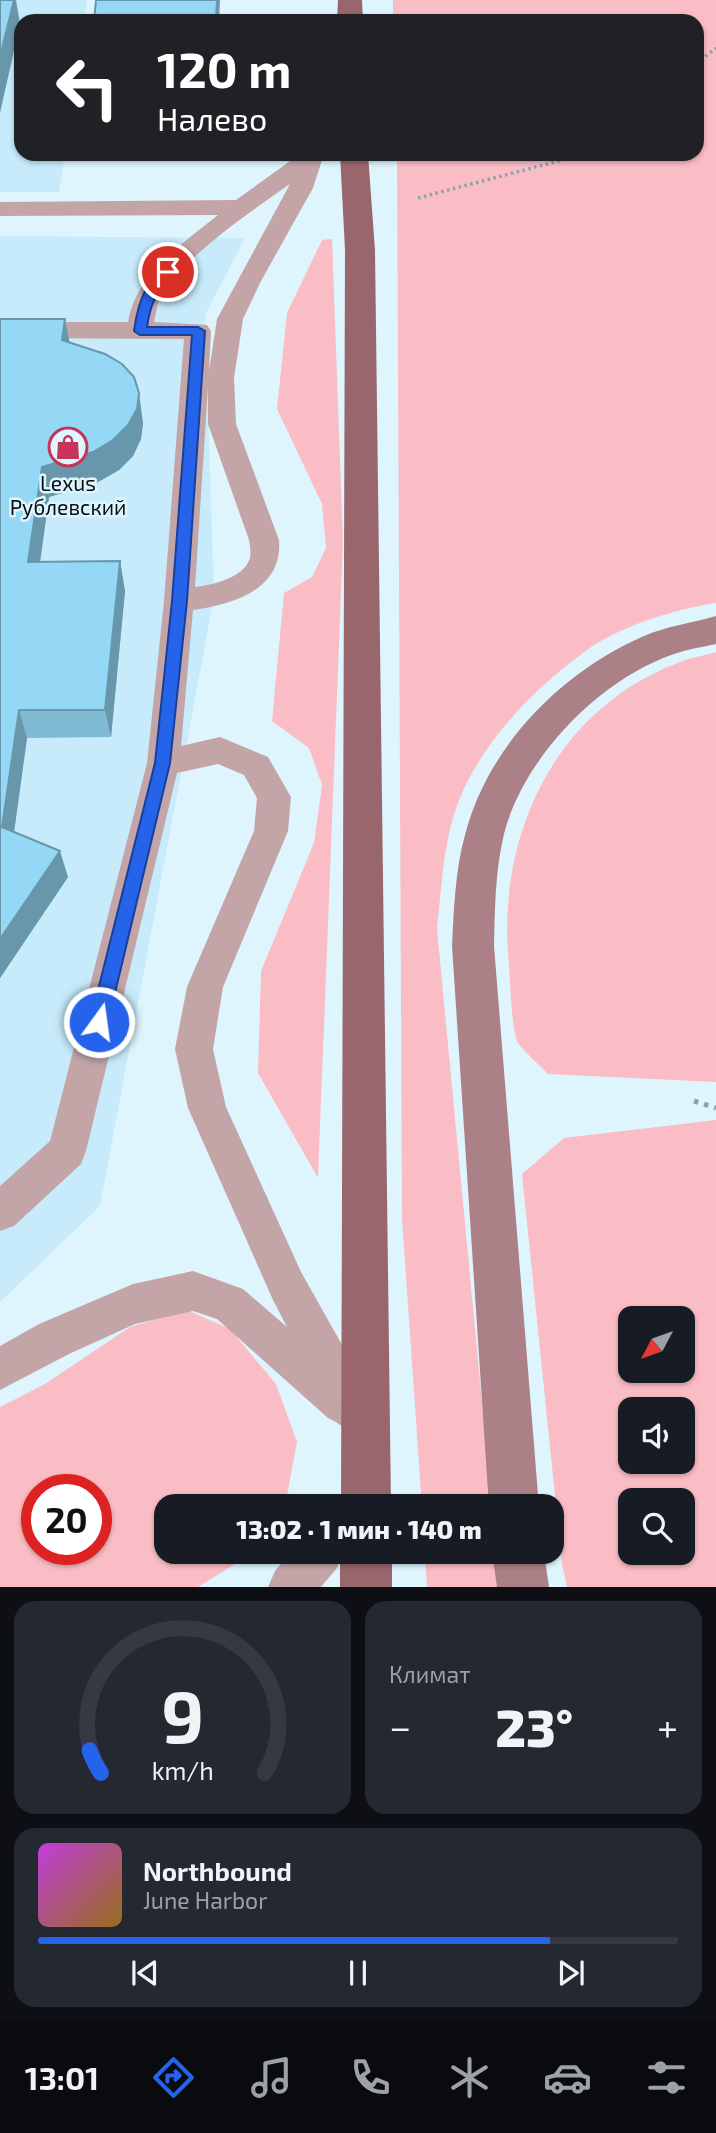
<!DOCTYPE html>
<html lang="ru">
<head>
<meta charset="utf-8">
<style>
	body { margin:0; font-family:"Exo 2",sans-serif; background:#242831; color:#f1f3f6; height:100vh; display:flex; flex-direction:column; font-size:26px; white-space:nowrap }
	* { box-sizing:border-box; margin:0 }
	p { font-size:23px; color:#9ea1a6 }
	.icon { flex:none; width:38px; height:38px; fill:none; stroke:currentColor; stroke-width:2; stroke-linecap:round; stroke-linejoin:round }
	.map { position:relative; height:1587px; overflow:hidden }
	.details { display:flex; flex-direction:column; gap:14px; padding:14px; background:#0d0f14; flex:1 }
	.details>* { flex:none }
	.banner { position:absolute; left:14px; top:14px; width:690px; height:147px; border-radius:21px; box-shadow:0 2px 5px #0004; background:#202124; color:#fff; overflow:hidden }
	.needle { width:46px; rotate:229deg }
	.tools { position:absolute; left:618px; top:1306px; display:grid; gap:14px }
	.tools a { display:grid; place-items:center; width:77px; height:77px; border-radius:14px; background:#171b24; box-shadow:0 2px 5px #0004; font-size:35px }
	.speed { position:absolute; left:21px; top:1474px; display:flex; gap:14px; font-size:35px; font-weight:700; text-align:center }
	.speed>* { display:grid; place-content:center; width:91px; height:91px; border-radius:50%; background:#171b24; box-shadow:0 2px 5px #0004; line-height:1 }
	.speed .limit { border:10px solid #d22; background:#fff; color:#111 }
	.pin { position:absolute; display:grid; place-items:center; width:60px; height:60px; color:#fff; margin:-30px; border:4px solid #fff; border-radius:50%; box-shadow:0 2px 7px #0007 }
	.me { position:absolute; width:77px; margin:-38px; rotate:14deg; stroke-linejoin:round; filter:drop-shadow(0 0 5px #0008) }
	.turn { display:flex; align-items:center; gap:24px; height:147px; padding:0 28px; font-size:32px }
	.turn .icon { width:91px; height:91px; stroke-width:2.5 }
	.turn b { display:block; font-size:49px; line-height:60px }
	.big { font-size:52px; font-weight:800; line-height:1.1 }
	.details .card { flex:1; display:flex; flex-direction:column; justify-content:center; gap:10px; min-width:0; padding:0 24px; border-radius:21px; background:#242831 }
	.details .dial { align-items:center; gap:0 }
	.dial svg { height:182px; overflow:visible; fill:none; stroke:#363941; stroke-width:7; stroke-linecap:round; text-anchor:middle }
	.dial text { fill:#f1f3f6; stroke:none }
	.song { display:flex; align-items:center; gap:21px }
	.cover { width:84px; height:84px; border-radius:10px; background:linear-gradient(135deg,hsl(290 70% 55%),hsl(40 70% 35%)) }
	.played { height:7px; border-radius:4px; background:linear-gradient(90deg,#2563eb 80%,#363941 80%) }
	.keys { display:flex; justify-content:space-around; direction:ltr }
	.heat { display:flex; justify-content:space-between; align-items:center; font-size:38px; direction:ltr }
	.details .tiles { flex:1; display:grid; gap:14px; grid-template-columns:1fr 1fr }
	.card:last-child { grid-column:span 2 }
	.trip { position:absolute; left:154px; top:1494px; width:410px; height:70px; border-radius:21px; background:#171b24; box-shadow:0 2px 5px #0004; font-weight:800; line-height:70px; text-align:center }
	.tab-bar { display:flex; height:112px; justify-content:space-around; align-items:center; background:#090b0e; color:#9ea1a6 }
	.tab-bar .icon { width:49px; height:49px }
	.tab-bar .on { color:#2563eb }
	.tab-bar b { font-size:32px; color:#f1f3f6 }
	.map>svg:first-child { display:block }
</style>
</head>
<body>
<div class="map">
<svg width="716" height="1587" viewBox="0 0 716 1587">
	<rect width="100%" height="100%" fill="#dff5fe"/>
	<!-- built -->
	<path fill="#c7ebfb" d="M0,0H87L84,21H21V154H65L59,192H0Z
		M0,236L245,238L205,315L214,597L100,1206L0,1302Z"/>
	<!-- green -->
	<path fill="#fbbdc5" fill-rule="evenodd" d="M393,0H716V603C676,609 620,626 587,650C536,687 484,739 460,798C443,839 442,886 437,929L492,1507H422L402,1219L397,154H696V21H393Z
		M332,239L343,542L318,1178L258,1073L261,971L314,843L322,785L309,748L272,721L284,593L312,577L326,548L322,504L277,409L287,313L322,240Z
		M716,652V1082L548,1074C539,1064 526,1054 518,1043C512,1034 510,979 509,964C496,838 553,712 675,664C688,658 703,656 716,652Z
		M716,1120V1587H567L562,1564L522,1174L564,1138ZM630,1318H682V1370H630ZM630,1409H682V1461H630ZM630,1500H682V1552H630Z
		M187,1310L230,1329L276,1384L297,1442L286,1501L282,1507H166V1552H248L243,1559L198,1587H0V1407L45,1384L130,1327ZM37,1489H96V1549H37Z
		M425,1552H498L503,1587H427Z"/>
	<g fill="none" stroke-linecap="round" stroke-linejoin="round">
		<!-- path-far1 -->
		<path stroke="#8fa2a9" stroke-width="3.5" stroke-dasharray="2.5 3.5" stroke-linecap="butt" d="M696,64L716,48
			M418,198L585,154"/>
		<!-- path -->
		<path stroke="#8fa2a9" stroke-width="5" stroke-dasharray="4.5 6" stroke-linecap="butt" d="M694,1101L716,1108"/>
		<!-- lane -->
		<path fill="#c3a5a8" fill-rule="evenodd" d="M300,154H324L313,188L261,281L243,319L234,378L236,424L279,540C283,590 233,604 193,610L181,746L220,737L268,757L291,797L288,831L223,987L213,1049L226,1107L301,1272L384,1419L378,1434L363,1440C348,1434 343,1424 328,1418L217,1319L193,1311L135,1324L69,1354L0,1390V1346L39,1324L133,1284L193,1271L243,1289L287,1327L273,1300L188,1108L175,1049L187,987L254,831L257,798L244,775L218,764L177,773L86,1151L81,1164L14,1226L0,1231V1186L50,1141L147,763L164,601L184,339L0,338V322H128C136,274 182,244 218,215L0,216V202L236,200ZM290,184L217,319L209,371L211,331L207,325L154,322C156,313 157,304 161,296C183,257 253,210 290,184ZM208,387V424L249,540C250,545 251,552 250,558C244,578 212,585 195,587Z
			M291,1552H343L337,1568L321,1587H268L275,1571Z"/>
		<!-- secondary -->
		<path fill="#ab8086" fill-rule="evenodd" d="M716,616V644C702,647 688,649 674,654C600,679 523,758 504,834C495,871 495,909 494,946L539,1507H489L452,946C454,909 455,871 465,835C488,746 561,672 644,636C667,626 692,623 716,616Z
			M492,1552H544L549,1587H497Z"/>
		<!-- primary -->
		<path fill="#9a666d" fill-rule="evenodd" d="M338,0H362L363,21H337Z
			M340,154H368L375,250L391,1507H341L345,250Z
			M340,1552H392V1587H340Z"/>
	</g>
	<!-- wall -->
	<path fill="#7fbad3" d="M0,319L69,343L143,423L141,439L133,456L119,470L98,482L49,497L40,562L120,561L125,591L111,737L27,738L14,832L68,877L0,978Z"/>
	<!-- shaded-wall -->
	<path fill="#6897ac" d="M14,0H16L20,24L0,113V57Z
		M217,0H220L219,21H216Z
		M65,319L71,349L62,340Z
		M139,393L143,423L141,439L133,456L119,470L98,482L49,497L36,591L28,562L42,467Z
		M120,561L125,591L111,737L105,710Z
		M19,710L27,738L11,854L2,827Z
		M60,851L68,877L0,978V939Z"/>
	<!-- building -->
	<path fill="#94d8f5" stroke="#6897ac" stroke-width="2" d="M0,0H14L0,57Z
		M96,0H217L216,21H94Z
		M0,319H65L62,340L105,354L122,364L134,377L139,393L137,409L128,425L113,440L93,452L42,467L28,562L120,561L105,710H19L2,827L60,851L0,939Z"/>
	<!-- route -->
	<path fill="#2563eb" stroke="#184099" stroke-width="2" d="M168,268L174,272C158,293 151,299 147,327H198L205,331L187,601L170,763L108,1022L105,1027L99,1030L93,1027L90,1022L155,763L172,601L192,335H140L134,331C137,308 144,278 168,268Z"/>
	<!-- icons -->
	<defs>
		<symbol id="shop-ring" viewBox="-11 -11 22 22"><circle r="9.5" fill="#dff5fe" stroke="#c53559" stroke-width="1.5"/><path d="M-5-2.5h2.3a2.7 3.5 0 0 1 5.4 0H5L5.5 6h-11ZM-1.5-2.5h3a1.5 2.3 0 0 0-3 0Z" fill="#c53559"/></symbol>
	</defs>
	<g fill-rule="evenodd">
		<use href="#shop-ring" x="46" y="425" width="44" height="44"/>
	</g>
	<g text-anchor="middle" stroke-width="5" stroke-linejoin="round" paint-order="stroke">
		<!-- poi labels -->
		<g font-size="21" fill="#041015" stroke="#dff5fe">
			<text x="68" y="491">Lexus<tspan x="68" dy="24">Рублевский</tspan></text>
		</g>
	</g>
</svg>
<div class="tools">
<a><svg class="needle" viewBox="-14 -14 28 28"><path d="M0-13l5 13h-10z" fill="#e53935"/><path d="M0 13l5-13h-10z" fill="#9ea1a6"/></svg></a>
<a><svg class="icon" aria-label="sound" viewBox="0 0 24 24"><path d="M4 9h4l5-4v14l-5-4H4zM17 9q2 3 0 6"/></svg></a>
<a><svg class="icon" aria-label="search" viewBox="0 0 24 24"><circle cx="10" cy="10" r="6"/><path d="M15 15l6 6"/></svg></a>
</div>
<div class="speed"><div class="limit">20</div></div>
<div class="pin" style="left:168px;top:272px;background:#d93025"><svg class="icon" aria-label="arrive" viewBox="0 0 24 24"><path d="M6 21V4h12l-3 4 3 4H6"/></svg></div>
<svg class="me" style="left:99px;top:1022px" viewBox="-20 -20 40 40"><circle r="17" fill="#2563eb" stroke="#fff" stroke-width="3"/><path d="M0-11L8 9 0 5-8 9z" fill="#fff"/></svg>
<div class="trip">13:02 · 1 мин · 140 m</div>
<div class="banner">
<div class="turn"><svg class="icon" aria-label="left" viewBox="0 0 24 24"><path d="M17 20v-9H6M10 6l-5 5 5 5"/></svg><div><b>120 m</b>Налево</div></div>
</div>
</div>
<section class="details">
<div class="tiles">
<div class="card dial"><svg viewBox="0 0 100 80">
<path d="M14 69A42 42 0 1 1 86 69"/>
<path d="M14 69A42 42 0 0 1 9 59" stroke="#2563eb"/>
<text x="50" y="56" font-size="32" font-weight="700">9</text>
<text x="50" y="72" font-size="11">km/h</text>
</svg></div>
<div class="card"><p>Климат</p>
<div class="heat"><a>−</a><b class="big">23°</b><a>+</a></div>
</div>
<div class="card">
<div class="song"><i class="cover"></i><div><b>Northbound</b><p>June Harbor</p></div></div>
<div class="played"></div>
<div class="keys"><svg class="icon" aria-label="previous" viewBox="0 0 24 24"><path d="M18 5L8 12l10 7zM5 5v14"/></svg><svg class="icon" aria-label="pause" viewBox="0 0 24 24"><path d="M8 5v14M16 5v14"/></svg><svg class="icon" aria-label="next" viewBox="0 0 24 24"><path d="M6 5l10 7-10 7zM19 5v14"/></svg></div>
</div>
</div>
</section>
<nav class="tab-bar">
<b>13:01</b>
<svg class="icon on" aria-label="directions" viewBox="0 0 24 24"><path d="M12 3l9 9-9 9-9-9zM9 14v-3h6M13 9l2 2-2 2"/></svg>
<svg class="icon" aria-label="music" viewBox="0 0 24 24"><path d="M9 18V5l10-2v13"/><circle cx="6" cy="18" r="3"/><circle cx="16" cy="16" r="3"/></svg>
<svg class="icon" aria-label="phone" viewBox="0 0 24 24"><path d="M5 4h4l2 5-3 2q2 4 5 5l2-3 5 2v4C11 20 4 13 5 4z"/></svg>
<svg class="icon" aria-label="climate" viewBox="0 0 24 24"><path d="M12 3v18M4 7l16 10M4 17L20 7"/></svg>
<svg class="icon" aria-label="car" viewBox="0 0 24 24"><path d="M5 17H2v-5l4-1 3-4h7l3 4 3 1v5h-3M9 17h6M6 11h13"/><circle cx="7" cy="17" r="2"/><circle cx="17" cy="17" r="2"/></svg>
<svg class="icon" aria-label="filters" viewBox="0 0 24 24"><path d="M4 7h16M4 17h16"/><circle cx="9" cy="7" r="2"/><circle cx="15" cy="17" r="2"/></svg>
</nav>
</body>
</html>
